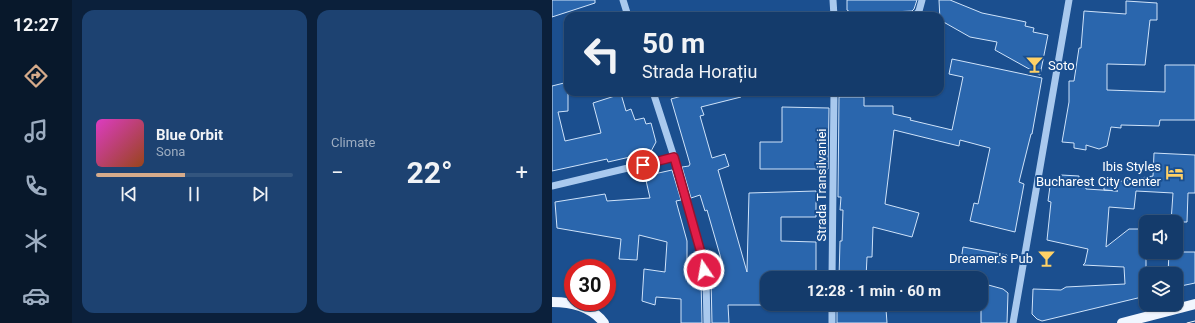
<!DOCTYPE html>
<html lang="en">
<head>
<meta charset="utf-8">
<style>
	body { margin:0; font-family:Roboto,sans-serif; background:#1d4271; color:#f1f3f6; height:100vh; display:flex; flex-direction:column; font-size:15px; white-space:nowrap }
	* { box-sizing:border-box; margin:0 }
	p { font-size:13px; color:#9dadc1 }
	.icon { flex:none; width:22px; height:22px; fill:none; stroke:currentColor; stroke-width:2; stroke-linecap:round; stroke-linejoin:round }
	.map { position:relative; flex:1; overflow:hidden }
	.side { display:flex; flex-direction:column; gap:10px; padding:10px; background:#0b203b; width:480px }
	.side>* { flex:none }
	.banner { position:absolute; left:12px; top:12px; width:380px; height:84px; border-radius:12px; box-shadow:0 1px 3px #0004,0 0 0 1px #33557e; background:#143b6b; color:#f1f3f6; overflow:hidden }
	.buttons { position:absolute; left:587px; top:215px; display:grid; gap:8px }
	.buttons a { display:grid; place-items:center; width:44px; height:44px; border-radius:8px; background:#143b6b; box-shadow:0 1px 3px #0004,0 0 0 1px #33557e; font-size:20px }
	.speed { position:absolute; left:12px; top:259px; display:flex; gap:8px; font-size:20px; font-weight:700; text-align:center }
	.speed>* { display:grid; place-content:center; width:52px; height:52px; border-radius:50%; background:#143b6b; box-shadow:0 1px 3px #0004,0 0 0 1px #33557e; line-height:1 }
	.speed .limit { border:6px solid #d22; background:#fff; color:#111 }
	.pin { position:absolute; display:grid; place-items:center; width:34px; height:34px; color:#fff; margin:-17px; border:2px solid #fff; border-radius:50%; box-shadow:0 1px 4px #0007 }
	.me { position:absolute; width:44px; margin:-22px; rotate:348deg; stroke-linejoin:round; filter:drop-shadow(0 0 3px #0008) }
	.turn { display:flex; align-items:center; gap:14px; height:84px; padding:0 12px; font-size:18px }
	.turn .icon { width:52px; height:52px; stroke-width:2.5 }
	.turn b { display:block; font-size:28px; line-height:34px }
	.big { font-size:30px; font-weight:700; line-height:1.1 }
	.side .tile { flex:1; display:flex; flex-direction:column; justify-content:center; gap:6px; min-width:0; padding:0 14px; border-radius:12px; background:#1d4271 }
	.song { display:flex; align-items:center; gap:12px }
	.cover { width:48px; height:48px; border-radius:6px; background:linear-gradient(135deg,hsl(310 70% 55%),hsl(20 70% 35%)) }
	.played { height:4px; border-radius:2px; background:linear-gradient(90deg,#d6ab8b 45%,#33557e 45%) }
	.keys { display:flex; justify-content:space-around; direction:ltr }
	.heat { display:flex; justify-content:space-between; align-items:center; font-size:22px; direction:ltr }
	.side .tiles { flex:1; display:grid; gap:10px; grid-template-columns:repeat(2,1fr) }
	.trip { position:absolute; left:208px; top:271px; width:228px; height:40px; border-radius:12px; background:#143b6b; box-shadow:0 1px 3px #0004,0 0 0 1px #33557e; font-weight:700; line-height:40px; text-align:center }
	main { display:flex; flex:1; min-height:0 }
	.dock { display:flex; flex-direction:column; width:72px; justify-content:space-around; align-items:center; background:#08182b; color:#9dadc1 }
	.dock .icon { width:28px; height:28px }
	.dock .selected { color:#d6ab8b }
	.dock b { font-size:18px; color:#f1f3f6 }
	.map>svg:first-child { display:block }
</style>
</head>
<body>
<main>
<nav class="dock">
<b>12:27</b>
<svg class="icon selected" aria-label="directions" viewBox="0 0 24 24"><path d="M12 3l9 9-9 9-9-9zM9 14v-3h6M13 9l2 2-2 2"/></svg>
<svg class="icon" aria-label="music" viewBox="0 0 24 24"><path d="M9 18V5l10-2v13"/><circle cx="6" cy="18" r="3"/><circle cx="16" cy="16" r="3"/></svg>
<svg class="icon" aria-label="phone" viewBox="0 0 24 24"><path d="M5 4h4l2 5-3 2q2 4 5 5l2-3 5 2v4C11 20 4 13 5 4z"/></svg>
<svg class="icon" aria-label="climate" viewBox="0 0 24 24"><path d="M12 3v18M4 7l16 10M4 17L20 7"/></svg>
<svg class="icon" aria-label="car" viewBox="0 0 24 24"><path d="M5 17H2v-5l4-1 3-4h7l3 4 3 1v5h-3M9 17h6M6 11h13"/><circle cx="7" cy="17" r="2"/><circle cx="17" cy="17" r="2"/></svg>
</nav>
<section class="side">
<div class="tiles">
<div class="tile">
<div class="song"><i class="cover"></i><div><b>Blue Orbit</b><p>Sona</p></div></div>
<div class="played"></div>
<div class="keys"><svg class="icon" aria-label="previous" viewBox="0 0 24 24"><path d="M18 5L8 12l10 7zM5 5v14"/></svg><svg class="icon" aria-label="pause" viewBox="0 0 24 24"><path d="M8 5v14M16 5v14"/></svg><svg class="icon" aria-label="next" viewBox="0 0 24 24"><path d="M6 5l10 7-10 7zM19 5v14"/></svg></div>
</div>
<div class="tile"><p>Climate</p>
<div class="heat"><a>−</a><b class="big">22°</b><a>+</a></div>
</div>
</div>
</section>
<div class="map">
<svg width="643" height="323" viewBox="0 0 643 323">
	<rect width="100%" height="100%" fill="#1b4f8f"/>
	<!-- building -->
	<path fill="#2a66ad" stroke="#cfe3fa" d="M0,0H43V3L0,17Z
		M295,0H365L362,9L360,11L301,14L295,10Z
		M387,0H398L430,13L474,22L473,26L482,28L481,32L496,35L488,75L443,50L445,42L418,37L388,20Z
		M574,1L605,3V20H598L593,65L555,64V90L613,92V65H643V120H608L607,126L569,125V128L559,127L555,146L547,149L534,145V150L522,148V143L510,142L517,102V81H522L527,48H529L532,11L574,14Z
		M400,59L490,78L480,134H479L467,182L472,184L463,232L418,221L422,203L426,204L438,148L408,140L407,146L342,130L333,204L367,213L360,237L321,227L320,257H315L314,278H287L288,241H290L291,210H288L289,197H286L287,97H312V106H341V114L359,118L358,120L400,130L411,77L397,74Z
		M16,82V111L6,112L13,141L49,133L41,103L69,94L74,111L79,109L83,120L92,118L94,124L99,123L104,142L97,155L79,160L78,157L56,162L55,159L0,171V86Z
		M144,92H188L189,97L149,107L152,115L148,116L160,158L173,154L177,166L166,170L195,272L197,193L264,191V217H229V241L264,242V278H215V305H176L177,323H160L159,279L157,269H163V262H170L155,210L153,211L148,195L139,198L130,167L137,166L138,164L119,99Z
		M230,107L277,108L276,169H208V142H230Z
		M602,153L643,155V193H636L635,222H619L621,193L584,191L582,209L557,207L554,247L577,229H594V296L490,321L485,319L480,314L481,289L509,290L514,287L573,284L572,267L531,265L533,263L536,249L495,240L499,202L496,201L499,179H508L509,175L527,176V181H533L534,189L566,191L552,190V184L601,176Z
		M120,170L129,200L124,201L135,241V267L147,268L149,279L150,323H129V299L104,297L103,305L90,301L92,269L113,272L115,242L87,235L85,260L67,259L69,239L5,228L3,202L53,194L55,201L98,198L93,176Z
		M411,247L455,255V263L409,261Z
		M617,252H643V283L624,287V274H616Z
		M429,283L451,289L456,293L455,323H429Z
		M285,304H299V309H309V311L334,309L335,323H285Z"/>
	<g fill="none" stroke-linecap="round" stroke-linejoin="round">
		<!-- minor -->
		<path stroke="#a9c9ee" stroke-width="7" d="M71,0L76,16
			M281,0L282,16
			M363,16L367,11L370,0
			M101,92L122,157L151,260L154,279L155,323
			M0,186L122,157
			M280,278L282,92
			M280,323V304
			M461,323L517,0"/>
		<!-- major -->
		<path stroke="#f0f6ff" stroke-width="10" d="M0,302C19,302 40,307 52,323
			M570,323L643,304"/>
		<!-- tram -->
		<path stroke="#fff" stroke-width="1" d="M635,323L643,321"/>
	</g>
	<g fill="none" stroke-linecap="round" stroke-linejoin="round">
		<defs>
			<path id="route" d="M91,165L122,157L151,260L152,270"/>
		</defs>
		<!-- route casing -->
		<use href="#route" stroke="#92132f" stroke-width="10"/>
		<!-- route -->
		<use href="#route" stroke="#e11d48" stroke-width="7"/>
	</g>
	<!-- icons -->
	<defs>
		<symbol id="bar-bare" viewBox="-9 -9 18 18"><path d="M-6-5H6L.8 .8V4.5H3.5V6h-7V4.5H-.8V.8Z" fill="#ffd166" stroke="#1b4f8f" stroke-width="2.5" paint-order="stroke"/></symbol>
		<symbol id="hotel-bare" viewBox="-9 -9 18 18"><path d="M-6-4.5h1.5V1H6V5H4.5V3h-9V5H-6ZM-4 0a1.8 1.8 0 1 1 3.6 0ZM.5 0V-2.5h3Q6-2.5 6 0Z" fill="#ffd166" stroke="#1b4f8f" stroke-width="2.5" paint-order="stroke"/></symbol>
	</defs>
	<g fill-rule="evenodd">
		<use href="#bar-bare" x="470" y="52" width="25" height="25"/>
		<use href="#hotel-bare" x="610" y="160" width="25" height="25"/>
		<use href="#bar-bare" x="482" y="246" width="25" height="25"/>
	</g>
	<g text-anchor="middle" stroke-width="4" stroke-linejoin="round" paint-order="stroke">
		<!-- poi labels -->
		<g font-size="13" fill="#fff" stroke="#1b4f8f" text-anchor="end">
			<text x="496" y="70" text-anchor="start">Soto</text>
			<text x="609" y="171">Ibis Styles<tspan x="609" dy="15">Bucharest City Center</tspan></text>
			<text x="481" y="263">Dreamer's Pub</text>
		</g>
		<!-- street labels -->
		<g font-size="13" fill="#fff" stroke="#1b4f8f">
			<text transform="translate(269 185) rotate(-90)" y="5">Strada Transilvaniei</text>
		</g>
	</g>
</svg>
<div class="buttons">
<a><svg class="icon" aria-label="sound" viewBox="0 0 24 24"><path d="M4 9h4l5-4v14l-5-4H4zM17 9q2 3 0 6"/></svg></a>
<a><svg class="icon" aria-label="layers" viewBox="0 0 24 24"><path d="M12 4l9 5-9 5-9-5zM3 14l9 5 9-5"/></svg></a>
</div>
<div class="speed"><div class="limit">30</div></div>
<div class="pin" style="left:91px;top:165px;background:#d93025"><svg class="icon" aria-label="arrive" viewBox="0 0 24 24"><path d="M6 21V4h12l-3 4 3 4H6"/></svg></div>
<svg class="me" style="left:152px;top:270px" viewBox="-20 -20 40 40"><circle r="17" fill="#e11d48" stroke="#fff" stroke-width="3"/><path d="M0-11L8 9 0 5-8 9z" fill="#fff"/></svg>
<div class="trip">12:28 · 1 min · 60 m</div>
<div class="banner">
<div class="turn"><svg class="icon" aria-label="left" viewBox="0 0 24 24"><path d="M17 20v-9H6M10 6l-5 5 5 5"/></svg><div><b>50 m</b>Strada Horațiu</div></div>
</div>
</div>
</main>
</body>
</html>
